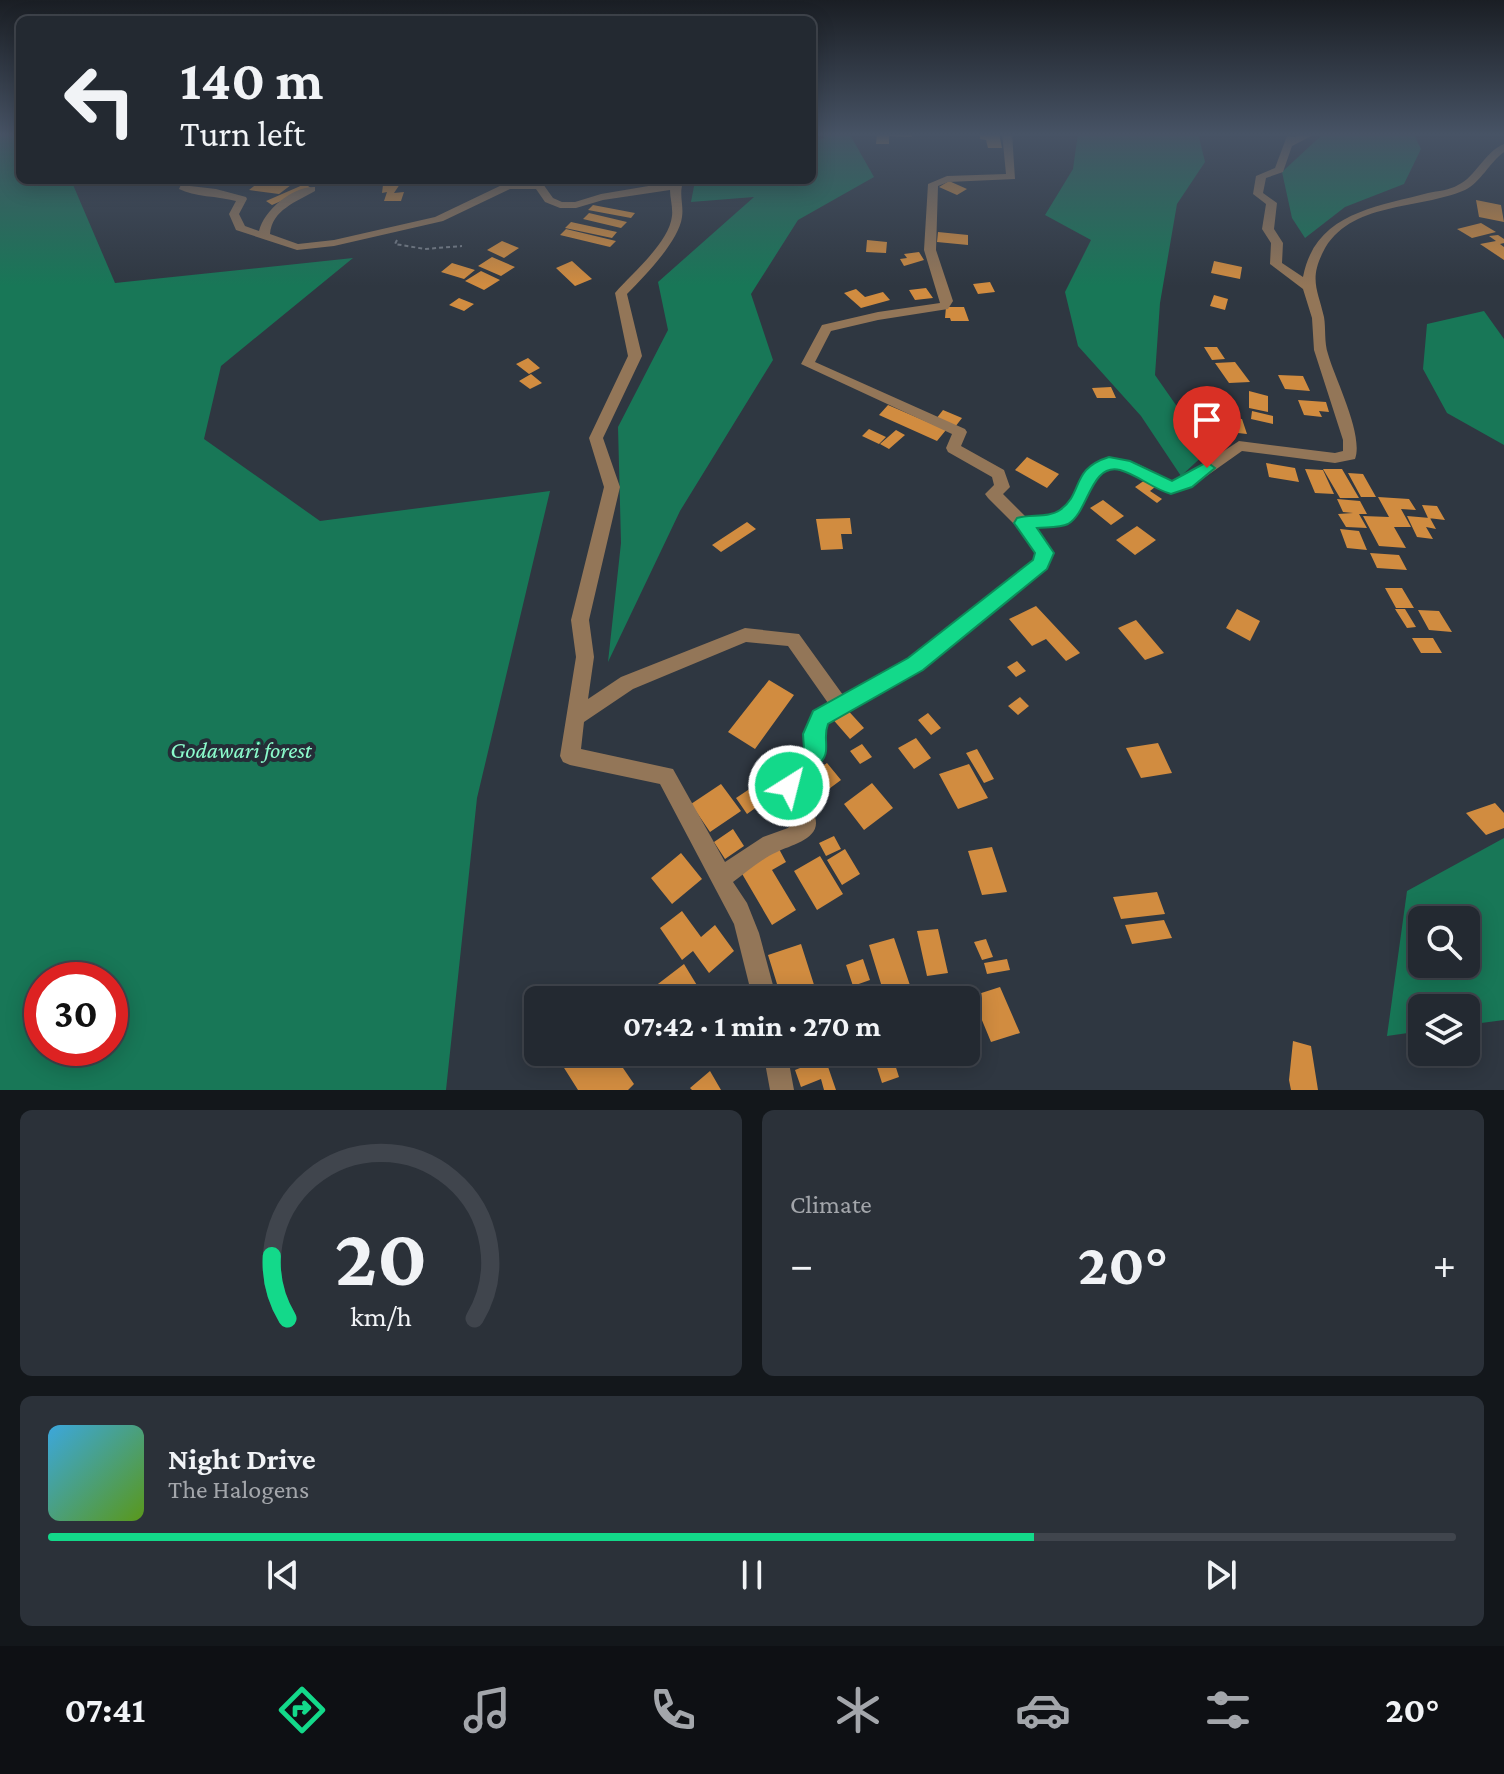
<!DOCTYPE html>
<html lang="en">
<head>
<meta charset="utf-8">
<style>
	body { margin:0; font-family:"Crimson Pro",serif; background:#2b3139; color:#f1f3f6; height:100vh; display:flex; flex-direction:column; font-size:30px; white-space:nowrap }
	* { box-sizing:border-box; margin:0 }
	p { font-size:26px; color:#a3a6ab }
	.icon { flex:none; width:44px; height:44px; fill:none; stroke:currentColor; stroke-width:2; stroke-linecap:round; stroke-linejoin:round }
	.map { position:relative; height:1090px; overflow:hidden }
	.details { display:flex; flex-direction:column; gap:20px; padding:20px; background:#13171b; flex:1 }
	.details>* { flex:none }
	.guide { position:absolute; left:16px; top:16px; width:800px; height:168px; border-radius:12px; box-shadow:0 4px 20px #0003,0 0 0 2px #40454d; background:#232931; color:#f1f3f6; overflow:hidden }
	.tools { position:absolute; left:1408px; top:906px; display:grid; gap:16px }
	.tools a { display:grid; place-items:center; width:72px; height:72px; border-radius:12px; background:#232931; box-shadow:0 4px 20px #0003,0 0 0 2px #40454d; font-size:40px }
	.speed { position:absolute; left:24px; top:962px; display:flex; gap:16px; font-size:40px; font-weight:700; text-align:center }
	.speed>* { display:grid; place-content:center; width:104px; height:104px; border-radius:50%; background:#232931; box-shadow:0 4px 20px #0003,0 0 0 2px #40454d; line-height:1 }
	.speed .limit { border:12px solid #d22; background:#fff; color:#111 }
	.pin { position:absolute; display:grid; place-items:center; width:68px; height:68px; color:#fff; margin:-82px -34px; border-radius:50% 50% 50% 0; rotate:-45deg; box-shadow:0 0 8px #0007 }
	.pin .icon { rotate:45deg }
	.me { position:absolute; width:88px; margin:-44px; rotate:36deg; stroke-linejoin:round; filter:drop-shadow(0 0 6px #0008) }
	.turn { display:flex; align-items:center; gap:28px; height:168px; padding:0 32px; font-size:36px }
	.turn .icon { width:104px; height:104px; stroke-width:2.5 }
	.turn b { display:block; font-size:56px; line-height:68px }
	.big { font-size:60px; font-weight:700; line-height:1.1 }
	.details .widget { flex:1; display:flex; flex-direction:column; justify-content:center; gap:12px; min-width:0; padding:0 28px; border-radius:12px; background:#2b3139 }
	.details .dial { align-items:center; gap:0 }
	.dial svg { height:208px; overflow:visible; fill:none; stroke:#40454d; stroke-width:7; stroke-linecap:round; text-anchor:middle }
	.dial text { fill:#f1f3f6; stroke:none }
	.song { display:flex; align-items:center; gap:24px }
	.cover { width:96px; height:96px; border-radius:12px; background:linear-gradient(135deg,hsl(200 70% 55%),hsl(90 70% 35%)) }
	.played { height:8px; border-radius:4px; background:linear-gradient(90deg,#13d98a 70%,#40454d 70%) }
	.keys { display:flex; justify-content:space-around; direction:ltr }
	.heat { display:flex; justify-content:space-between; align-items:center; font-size:44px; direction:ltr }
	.details .tiles { flex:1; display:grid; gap:20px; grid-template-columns:1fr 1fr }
	.widget:last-child { grid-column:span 2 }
	.trip { position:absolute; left:524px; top:986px; width:456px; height:80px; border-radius:12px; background:#232931; box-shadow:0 4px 20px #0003,0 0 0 2px #40454d; font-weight:700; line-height:80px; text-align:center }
	.tabs { display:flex; height:128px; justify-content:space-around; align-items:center; background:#0e1014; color:#a3a6ab }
	.tabs .icon { width:56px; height:56px }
	.tabs .on { color:#13d98a }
	.tabs b { font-size:36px; color:#f1f3f6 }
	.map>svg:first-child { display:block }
</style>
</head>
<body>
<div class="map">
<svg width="1504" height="1090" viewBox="0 0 1504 1090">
	<rect width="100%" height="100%" fill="#2f3741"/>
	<!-- forest -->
	<path fill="#187757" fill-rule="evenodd" d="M0,133H20V180H71L115,283L353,258L221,366L204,439L320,521L550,491L477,798L446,1090H0ZM42,980H110V1048H42Z
		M819,133H849L874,177L798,220L751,294L773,360L680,511L608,662L621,543L618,427L668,330L658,282L754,197L691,202L695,181L780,180L802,183L804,180H812V141L825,138Z
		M1078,133H1198L1205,162L1177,204L1160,303L1155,375L1208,451L1181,476L1141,416L1078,346L1065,292L1091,240L1045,215L1073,169Z
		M1324,133H1413L1421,149L1404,184L1345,207L1305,238L1292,218L1282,172Z
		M1484,311L1504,339V445L1447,413L1423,369L1427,324Z
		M1504,838V1020L1466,1025V1008H1422V1031L1387,1036L1407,891ZM1466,920V964H1422V920Z"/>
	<!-- building -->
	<path fill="#d18c40" d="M877,133H912V137L889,136V144H876Z
		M980,133H999L1002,148H988L986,140L980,139Z
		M262,180L291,185L279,194L249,190Z
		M949,181L967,189L957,195L939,187Z
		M305,184L311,188L272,205L266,201Z
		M400,184L394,193L404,192L401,201H384L387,192L382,193L383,185Z
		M1476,200L1501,205L1504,222L1479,217Z
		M593,205L635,213L631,218L588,210Z
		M589,213L627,222L621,228L583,219Z
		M571,222L617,232L612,238L565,228Z
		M1481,223L1496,232L1472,238L1457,229Z
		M566,229L616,241L610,247L560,235Z
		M938,232L968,235V245L937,242Z
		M1498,235L1504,239V243L1500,244L1504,247V260L1480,244L1496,241L1489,236Z
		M867,240L887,242L886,253L866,252Z
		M502,241L519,248L504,258L487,250Z
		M919,252L924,260L904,266L900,259L907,258L904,254Z
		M492,257L515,267L501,276L478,266Z
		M572,261L583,271L592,279L575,286L556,268Z
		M1214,261L1242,267L1240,279L1211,273Z
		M452,263L475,270L464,279L441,272Z
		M481,271L500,280L484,290L465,281Z
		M990,282L995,292L978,294L973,284Z
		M926,288L933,298L915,300L909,290Z
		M856,289L865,297L883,292L890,300L861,308L844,293Z
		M1214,295L1228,299L1225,310L1210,306Z
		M459,298L474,304L464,311L449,305Z
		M946,307H964L969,321H951L950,318H945Z
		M1204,347H1217L1225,359L1212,360Z
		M528,358L540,368L529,374L516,364Z
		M1235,362L1250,382L1229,383L1215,363Z
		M531,374L542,383L530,389L519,381Z
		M1278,375L1303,376L1310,391L1285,389Z
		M1111,387L1116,398H1097L1092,388Z
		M1249,391L1268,396V412L1249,408Z
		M1298,400L1326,402L1329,412L1319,411L1322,417L1304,415Z
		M888,405L946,430L937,441L879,415Z
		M943,410L962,418L955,427L936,419Z
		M1252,411L1273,416V424L1251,419Z
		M1224,417L1242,419L1247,434L1229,432Z
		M869,429L886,437L879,444L862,436Z
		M896,430L905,435L889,449L880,444Z
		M1027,457L1059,474L1047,488L1015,470Z
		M1266,463L1295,468L1299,482L1269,477Z
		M1305,469L1323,470L1334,494L1315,493Z
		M1323,469H1342L1359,498H1340Z
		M1348,473L1363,474L1376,497H1361Z
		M1145,480L1155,487L1150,491L1162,499L1157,503L1135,487Z
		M1378,497L1409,499L1416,510L1401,509L1411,527H1394L1406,548L1379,546L1363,516L1389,517Z
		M1337,499L1360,501L1367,514H1359L1367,528L1346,527L1338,514L1353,513L1343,512Z
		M1103,500L1124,516L1111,525L1090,508Z
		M1422,505L1437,506L1445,520L1428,518Z
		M1407,516L1430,518L1436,529L1426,527L1433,539L1417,537Z
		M850,518L852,534H841L843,549L821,550L816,519Z
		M747,522L756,529L721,552L712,545Z
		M1137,526L1156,540L1135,555L1116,540Z
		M1340,529L1359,531L1367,550L1347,548Z
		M1370,553L1399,555L1407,570L1377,568Z
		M1385,588H1402L1414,608H1396Z
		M1036,606L1080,653L1066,661L1046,639L1032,646L1009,619Z
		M1237,609L1260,621L1250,641L1226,628Z
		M1395,609H1405L1416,627L1407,628Z
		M1418,610L1439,611L1452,632L1429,630Z
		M1136,620L1164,653L1145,660L1118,628Z
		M1412,638H1433L1442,653H1421Z
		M1017,661L1026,671L1016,677L1007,667Z
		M769,680L794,695L755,749L728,732Z
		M1020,697L1029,706L1018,715L1008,706Z
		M844,706L864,728L850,739L830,716Z
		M928,713L941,728L931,735L918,720Z
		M916,738L931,758L914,769L898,748Z
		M1158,743L1172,773L1141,778L1126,748Z
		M862,744L872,757L860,764L850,751Z
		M977,749L994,779L984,783L966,753Z
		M827,763L841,780L814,800L800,782Z
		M969,764L988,798L958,809L939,774Z
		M872,783L893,808L864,830L844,804Z
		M721,784L741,811L710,832L691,804Z
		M754,786L765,801L747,814L736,798Z
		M1495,803L1504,813V828L1486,835L1466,813Z
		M733,829L744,846L725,859L714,842Z
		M834,836L841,849L826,856L819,843Z
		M992,847L1007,892L982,895L968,851Z
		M779,849L786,862L772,870L796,910L772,925L741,872Z
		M845,849L860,874L842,885L827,860Z
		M681,853L702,879L672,904L651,878Z
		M820,856L843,894L817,910L794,871Z
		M1157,892L1165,914L1121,919L1113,897Z
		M682,911L701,937L715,925L734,951L709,973L693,951L682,960L660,928Z
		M1164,920L1172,938L1132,944L1125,925Z
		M938,929L948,973L927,976L917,931Z
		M894,938L915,1000H886L869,945Z
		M986,939L993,957L982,960L974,942Z
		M801,944L816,991L782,1000L768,955Z
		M863,959L870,980L853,986L846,965Z
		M1007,959L1010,970L987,974L984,963Z
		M684,964L706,1000H637Z
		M1000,987L1020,1033L991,1042L972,996Z
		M1293,1041L1311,1046L1318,1090H1291L1289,1080Z
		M554,1052H612L634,1084L628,1090H578Z
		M872,1052H891L899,1077L882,1083Z
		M825,1058L836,1090H824L821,1079L801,1087L795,1070Z
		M710,1071L721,1090H692L690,1088Z"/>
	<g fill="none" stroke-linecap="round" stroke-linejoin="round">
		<!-- path -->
		<path stroke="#767d86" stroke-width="2" stroke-dasharray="4 3" stroke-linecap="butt" d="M397,240L395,244L425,249L462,246"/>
		<!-- minor -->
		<path fill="#937658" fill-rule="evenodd" d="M1002,133H1012L1015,179L948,182L938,186L936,250L953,301L948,309L878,320L831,331L815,362L965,429L967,432L961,446L1004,470L1010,487L1003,494L1026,517C1036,516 1049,518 1058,513C1086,500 1075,454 1120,459C1138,461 1155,474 1172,482L1181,479L1239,441L1335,453L1343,451V440L1314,350L1312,318L1303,289L1270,264L1271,243L1262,229L1266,204L1253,194L1256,176L1275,168L1287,136L1294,137L1304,133H1317L1292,146L1283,172L1266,178L1263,193L1277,203L1274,229L1283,243L1282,263L1303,277C1315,213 1376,207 1428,193C1438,191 1450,190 1458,185C1476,177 1484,152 1504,144V152C1490,162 1480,183 1465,190C1419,210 1349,201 1323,252C1309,280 1318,290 1324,317C1326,329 1324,342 1328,354C1335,379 1364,435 1355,459L1335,463L1242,451L1191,487L1171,494C1150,487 1126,462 1103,472C1075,503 1090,526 1036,528L1053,553L1047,569L922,669L827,723C822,736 827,747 823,756C820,765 805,773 798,779L815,817C822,839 791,845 777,852C761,859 747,872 733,882L747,903L759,933L777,1000H753L734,924L660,784L570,765L563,762L560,756L576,657L571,620L604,487L589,438L628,356L615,293C632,273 669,243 672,216C673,207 670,198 670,190L603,200L576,208H560L545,202L536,189H510L443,221L334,246L297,250L236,230L229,214L236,201C218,196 194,197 179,189L183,180H204L190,186L216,189L246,197L247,199L239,214L245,226L259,231C264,210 293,186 315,187V191C296,202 272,210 270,234L298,244L334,240L435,217L504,184H543L553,198L562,202H575L601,194L684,180C678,193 684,204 682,217C679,241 644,277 627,294L642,356L603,438L620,487L589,620L594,657L588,699L621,677L745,628L799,634L843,695L910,659L1034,560L1037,554L1017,527L988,498L985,494L994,485L992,477L948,452L946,448L952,434L801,364L822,325L878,312L940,303L924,250L928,184L947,176L1006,174ZM746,642L788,646L828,703C809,713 803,728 805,749L780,768L777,775L796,820L788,828L763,837L725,862L673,769L581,749L584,722L633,689Z
			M763,1052H787L794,1090H770Z"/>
	</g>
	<!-- sky -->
	<linearGradient id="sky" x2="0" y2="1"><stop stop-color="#1a1e24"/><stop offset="0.47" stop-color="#475365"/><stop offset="1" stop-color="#475365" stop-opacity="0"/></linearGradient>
	<rect width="1504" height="286" fill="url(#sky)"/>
	<!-- route -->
	<path fill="#13d98a" stroke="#0c8d5a" stroke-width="2" d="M1109,457L1130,461L1172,481L1207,462L1215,468L1192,487L1171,494C1153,489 1138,475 1120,470C1090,463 1089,512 1068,524C1060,528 1046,527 1037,528L1054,553L1047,569L923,670L828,724C824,734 827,740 826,751C825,764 808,772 799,779L797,794L789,797L781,794C770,770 786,762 804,749L803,734L813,711L908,658L1033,560L1035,553L1014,523L1017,518C1030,514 1049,518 1060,510C1084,493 1070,469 1109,457Z"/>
	<g text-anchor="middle" stroke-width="8" stroke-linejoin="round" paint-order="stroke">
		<!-- park labels -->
		<g font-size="24" font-style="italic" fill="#8bfbcc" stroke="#252d37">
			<text x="241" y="758">Godawari forest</text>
		</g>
	</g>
</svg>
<div class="tools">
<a><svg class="icon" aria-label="search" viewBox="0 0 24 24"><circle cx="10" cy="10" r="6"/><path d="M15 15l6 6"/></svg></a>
<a><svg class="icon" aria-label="layers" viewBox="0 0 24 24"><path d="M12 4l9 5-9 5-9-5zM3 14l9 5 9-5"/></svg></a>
</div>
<div class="speed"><div class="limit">30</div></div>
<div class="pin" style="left:1207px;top:468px;background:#d93025"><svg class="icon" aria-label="arrive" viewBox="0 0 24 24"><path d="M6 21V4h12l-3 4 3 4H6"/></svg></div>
<svg class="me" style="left:789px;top:786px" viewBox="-20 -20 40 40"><circle r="17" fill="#13d98a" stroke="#fff" stroke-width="3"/><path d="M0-11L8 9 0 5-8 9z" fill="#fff"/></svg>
<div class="trip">07:42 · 1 min · 270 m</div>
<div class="guide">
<div class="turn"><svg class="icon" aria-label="left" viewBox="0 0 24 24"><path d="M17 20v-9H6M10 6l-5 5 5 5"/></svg><div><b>140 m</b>Turn left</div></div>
</div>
</div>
<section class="details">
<div class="tiles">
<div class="widget dial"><svg viewBox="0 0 100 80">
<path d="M14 69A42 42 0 1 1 86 69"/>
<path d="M14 69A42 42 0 0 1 8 45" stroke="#13d98a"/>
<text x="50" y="56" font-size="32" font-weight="700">20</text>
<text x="50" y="72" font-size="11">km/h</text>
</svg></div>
<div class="widget"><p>Climate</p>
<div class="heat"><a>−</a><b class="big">20°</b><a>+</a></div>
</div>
<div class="widget">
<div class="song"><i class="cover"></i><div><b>Night Drive</b><p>The Halogens</p></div></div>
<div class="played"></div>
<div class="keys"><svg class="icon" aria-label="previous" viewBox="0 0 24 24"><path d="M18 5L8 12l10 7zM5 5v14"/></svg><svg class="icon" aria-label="pause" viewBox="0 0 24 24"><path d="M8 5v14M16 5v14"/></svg><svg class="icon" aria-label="next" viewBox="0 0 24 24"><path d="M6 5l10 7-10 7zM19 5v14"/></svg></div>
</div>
</div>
</section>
<nav class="tabs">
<b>07:41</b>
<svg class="icon on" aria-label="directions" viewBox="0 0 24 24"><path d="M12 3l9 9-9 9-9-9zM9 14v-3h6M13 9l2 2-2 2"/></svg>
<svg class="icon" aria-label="music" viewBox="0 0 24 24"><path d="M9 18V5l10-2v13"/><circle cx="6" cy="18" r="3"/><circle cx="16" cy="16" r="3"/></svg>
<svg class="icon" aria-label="phone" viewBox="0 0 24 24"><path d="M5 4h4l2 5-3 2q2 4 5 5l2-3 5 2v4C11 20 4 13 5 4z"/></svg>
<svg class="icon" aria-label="climate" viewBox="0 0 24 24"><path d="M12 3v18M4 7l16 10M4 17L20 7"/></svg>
<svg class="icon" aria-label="car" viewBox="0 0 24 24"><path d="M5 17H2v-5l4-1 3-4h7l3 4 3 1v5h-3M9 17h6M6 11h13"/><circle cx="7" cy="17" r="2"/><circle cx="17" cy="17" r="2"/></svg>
<svg class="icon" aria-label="filters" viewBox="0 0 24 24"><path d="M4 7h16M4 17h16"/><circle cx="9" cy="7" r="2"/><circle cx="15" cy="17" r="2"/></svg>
<b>20°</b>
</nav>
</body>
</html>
